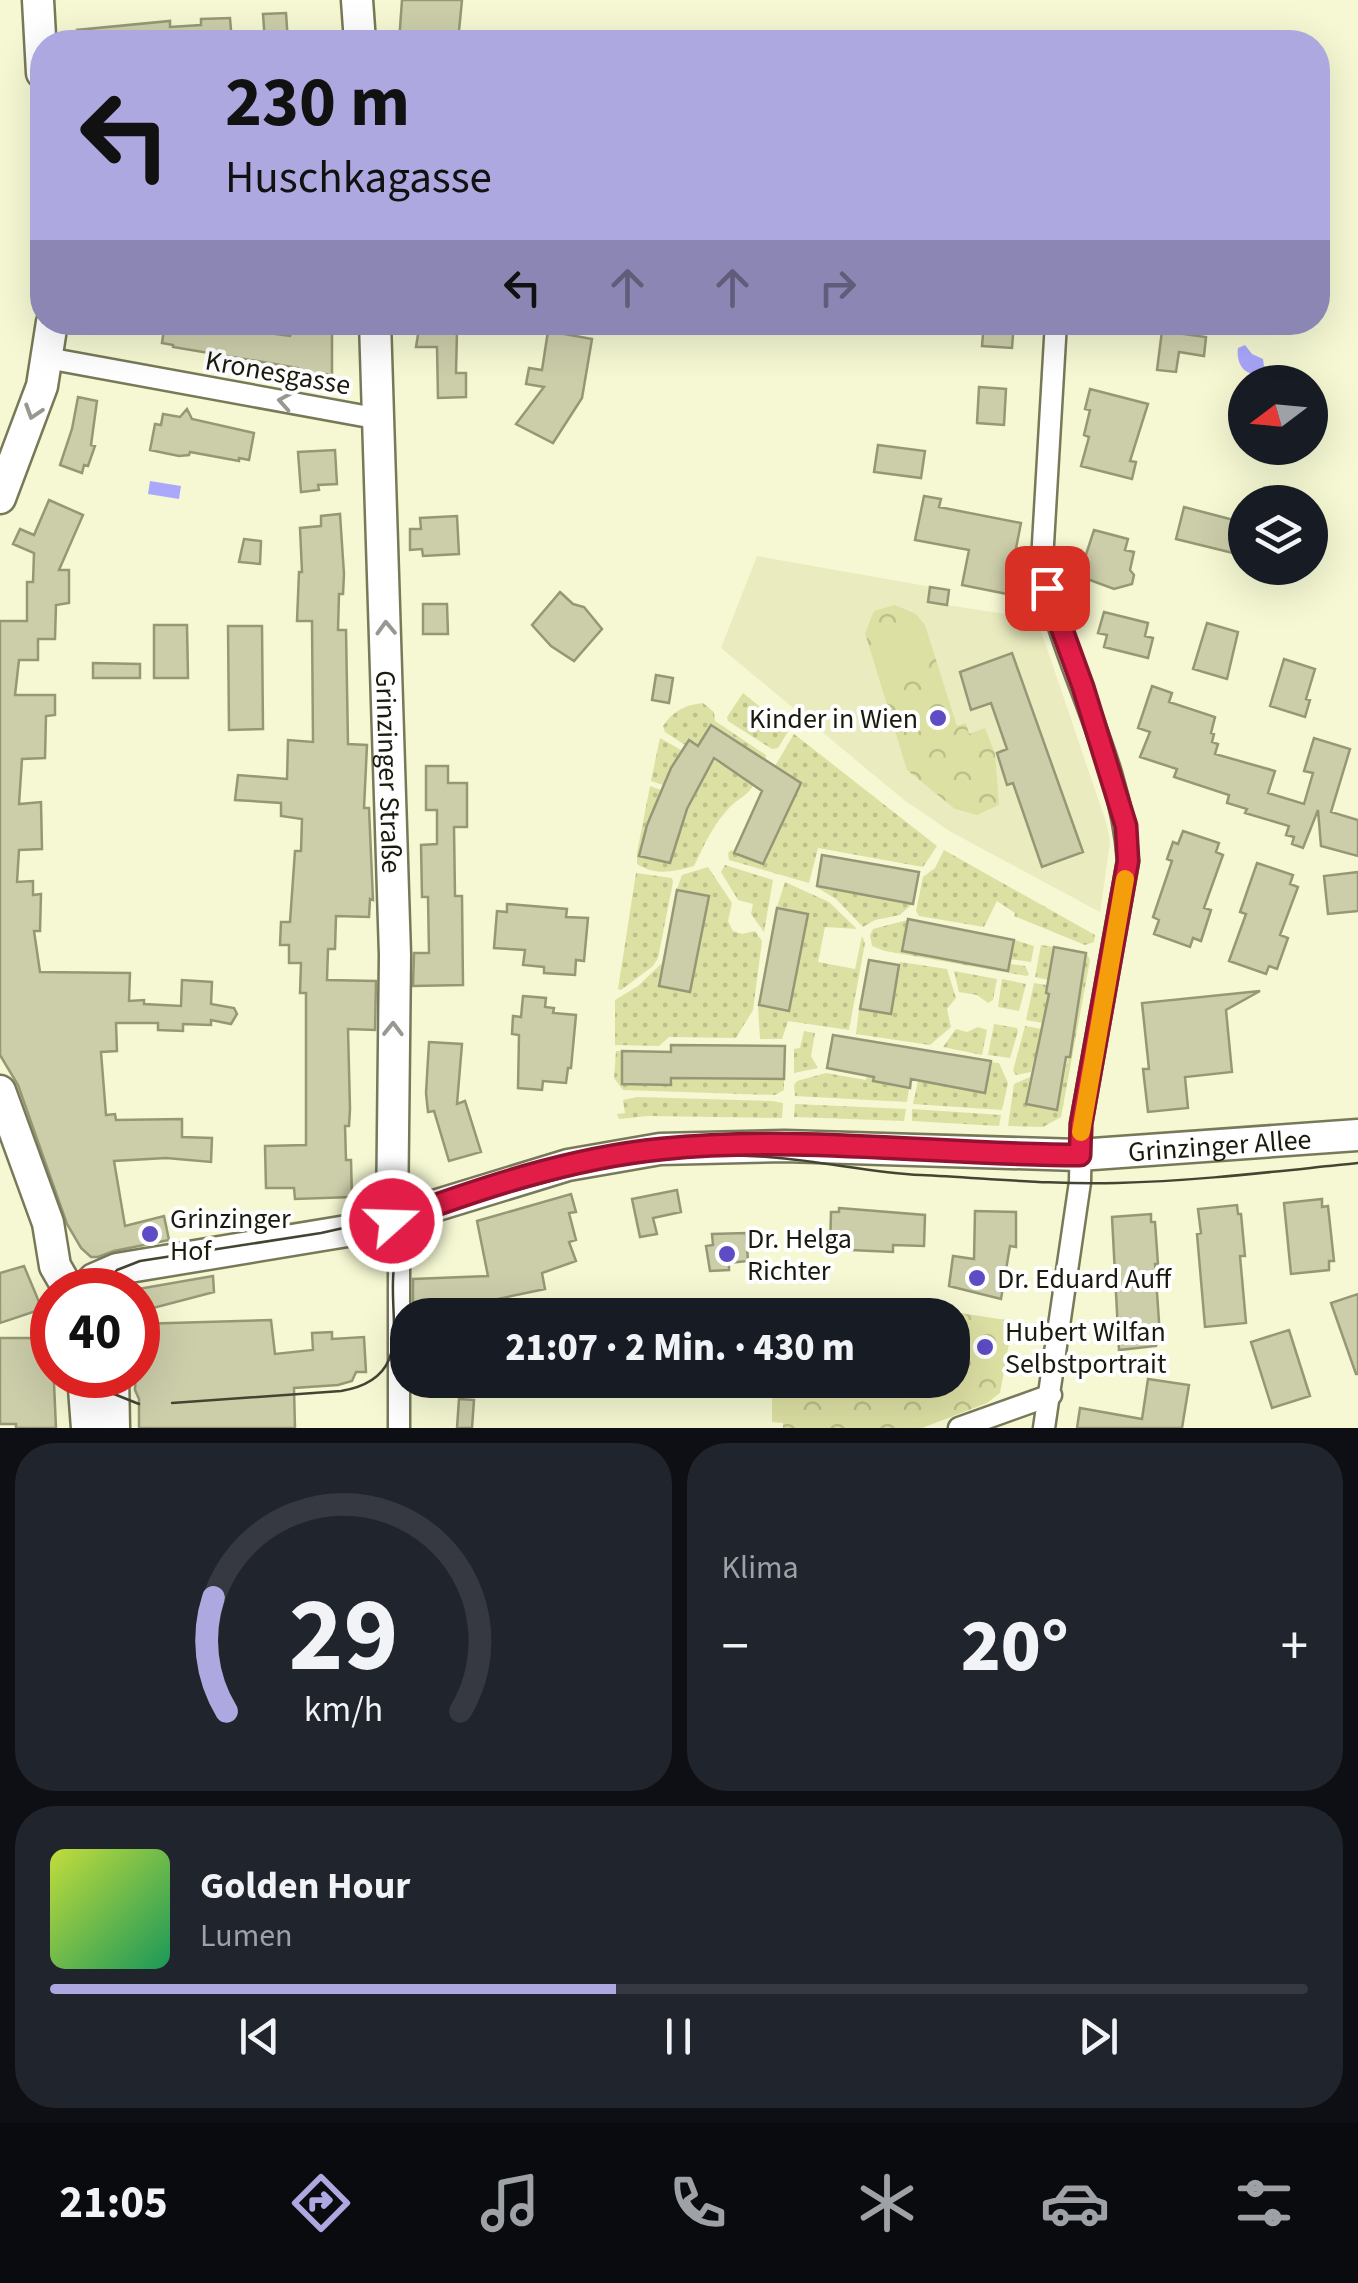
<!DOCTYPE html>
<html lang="de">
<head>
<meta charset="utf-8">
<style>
	body { margin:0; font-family:"Source Sans 3",sans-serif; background:#20242c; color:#f1f3f6; height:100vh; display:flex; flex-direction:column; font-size:38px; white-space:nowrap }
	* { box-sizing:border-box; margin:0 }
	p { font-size:32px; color:#9ea1a6 }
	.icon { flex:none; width:55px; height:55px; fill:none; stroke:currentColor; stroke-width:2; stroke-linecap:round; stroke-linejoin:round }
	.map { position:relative; height:1428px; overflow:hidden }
	.details { display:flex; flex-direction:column; gap:15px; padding:15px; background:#0d0f14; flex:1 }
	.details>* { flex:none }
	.top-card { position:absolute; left:30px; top:30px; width:1300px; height:305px; border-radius:40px; box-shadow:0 10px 40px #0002; background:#aea8e0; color:#111; overflow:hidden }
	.needle { width:65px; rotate:254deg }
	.tools { position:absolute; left:1228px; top:365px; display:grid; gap:20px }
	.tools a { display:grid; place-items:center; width:100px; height:100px; border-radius:50%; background:#171b24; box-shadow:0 10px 40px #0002; font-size:50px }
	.speed { position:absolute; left:30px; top:1268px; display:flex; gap:20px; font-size:50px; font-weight:700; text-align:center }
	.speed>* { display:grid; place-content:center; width:130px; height:130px; border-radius:50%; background:#171b24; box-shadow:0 10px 40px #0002; line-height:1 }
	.speed .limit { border:15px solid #d22; background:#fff; color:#111 }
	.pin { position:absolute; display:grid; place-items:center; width:85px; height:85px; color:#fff; margin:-42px; border-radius:20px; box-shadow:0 5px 15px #0006 }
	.me { position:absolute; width:110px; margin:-55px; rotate:70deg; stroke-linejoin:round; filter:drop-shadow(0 0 8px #0008) }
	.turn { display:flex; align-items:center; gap:35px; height:210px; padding:0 30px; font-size:45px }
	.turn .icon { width:130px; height:130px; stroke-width:2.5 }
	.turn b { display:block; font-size:70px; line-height:85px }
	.lanes { display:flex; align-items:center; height:95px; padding:0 30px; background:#0003; justify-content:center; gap:50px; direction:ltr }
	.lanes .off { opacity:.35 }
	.big { font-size:75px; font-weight:800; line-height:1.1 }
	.details .widget { flex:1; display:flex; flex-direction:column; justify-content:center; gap:15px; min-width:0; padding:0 35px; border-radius:40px; background:#20242c }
	.details .dial { align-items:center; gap:0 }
	.dial svg { height:260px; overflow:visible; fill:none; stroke:#363941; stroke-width:7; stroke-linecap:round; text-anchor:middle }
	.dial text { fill:#f1f3f6; stroke:none }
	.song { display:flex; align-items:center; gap:30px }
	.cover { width:120px; height:120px; border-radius:15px; background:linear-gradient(135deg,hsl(70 70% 55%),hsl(150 70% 35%)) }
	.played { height:10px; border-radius:5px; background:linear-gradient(90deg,#aea8e0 45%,#363941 45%) }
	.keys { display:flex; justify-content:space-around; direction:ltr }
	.heat { display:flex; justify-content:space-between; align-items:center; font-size:55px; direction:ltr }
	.details .tiles { flex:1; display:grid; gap:15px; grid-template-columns:1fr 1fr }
	.widget:last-child { grid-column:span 2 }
	.trip { position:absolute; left:390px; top:1298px; width:580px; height:100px; border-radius:40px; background:#171b24; box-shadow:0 10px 40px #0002; font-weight:800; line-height:100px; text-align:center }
	.tabs { display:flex; height:160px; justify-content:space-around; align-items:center; background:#090b0e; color:#9ea1a6 }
	.tabs .icon { width:70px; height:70px }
	.tabs .on { color:#aea8e0 }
	.tabs b { font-size:45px; color:#f1f3f6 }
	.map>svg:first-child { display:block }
</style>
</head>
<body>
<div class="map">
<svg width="1358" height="1428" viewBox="0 0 1358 1428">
	<defs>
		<pattern id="grass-dots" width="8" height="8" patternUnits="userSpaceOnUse" patternTransform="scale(2.5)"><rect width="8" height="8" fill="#dde0a3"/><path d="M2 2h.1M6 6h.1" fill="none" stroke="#bdc08b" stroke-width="1.8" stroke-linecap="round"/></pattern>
		<pattern id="park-crowns" width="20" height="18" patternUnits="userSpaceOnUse" patternTransform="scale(2.5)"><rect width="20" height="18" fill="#dde0a3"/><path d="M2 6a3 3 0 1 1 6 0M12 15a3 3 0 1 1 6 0" fill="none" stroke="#bdc08b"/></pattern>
	</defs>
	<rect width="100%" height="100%" fill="#f5f8d2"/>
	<!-- built -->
	<path fill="#eaecbf" d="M757,556L949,590L947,605L1037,619L1107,825L1110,842L1100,912L951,832L904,800L721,648Z"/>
	<!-- grass -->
	<path fill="url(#grass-dots)" d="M743,693L789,730L778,748L772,749L728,721L727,717Z
		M703,703L714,712L715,721L766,755V760L712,724L698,745L688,740L685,745L665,732L663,726C673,711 685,705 703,703Z
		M794,734L937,846L923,867L818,848L809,883L729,860L728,853L731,850L763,864L801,783L775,766Z
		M660,738L681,750L663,785L651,781Z
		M714,760L753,786C747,796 737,799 729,808C713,825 704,845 694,866C674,872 655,876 637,864V853L650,786L661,790L646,824L638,857L669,864L688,810Z
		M944,850L1095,935L1094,942L1085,945L1014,916L1015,913L997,901L984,927L919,916L916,911L923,877L935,868Z
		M725,865L773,880L764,932L751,914L753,904L738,900L721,872Z
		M708,867L732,903L728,921L733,931L742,934L755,931L762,941L753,1010L736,1038L669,1037L659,1046L615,1045V1000L638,986L662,963L658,986L691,992L709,896L677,889L682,875Z
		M636,873L672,878L673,882L658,958L653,966L621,990L618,989Z
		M785,882L829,902L857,929L825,927L818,962L855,969L862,936L865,943L849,1030L788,1021L782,1039H760L758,1006L790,1011L808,915L777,907Z
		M816,887L912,904L900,915L875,920L863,927L836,899Z
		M907,920L901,951L1008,972L1010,964L1025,966L1029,974L1027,976L885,951L872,946L870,935L873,929Z
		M1014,940L1034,946L1031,962L1010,959Z
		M1041,945L1054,947L1048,980L1035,977Z
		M1087,954L1090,960L1061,1117L1043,1127L1008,1126L1014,1084L1030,1077L1025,1104L1057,1110L1079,1007L1077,1006Z
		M900,962L947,969L956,998L947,1009L951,1027L930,1045L856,1034L859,1009L891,1014Z
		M954,971L997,979L993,1000L988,1003L977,995L959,992Z
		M1002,979L1026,984L1019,1011L998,1007Z
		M1034,983L1047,985L1045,993L1049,994L1043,1023L1026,1020Z
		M994,1024L1017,1028L1018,1031L1010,1058L988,1055Z
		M1025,1026L1042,1029L1037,1058L1034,1059L1031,1072L1016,1075L1013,1071Z
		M978,1027L987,1030L982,1055L943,1047L956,1029L967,1032Z
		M804,1031L815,1033L811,1056L818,1068L794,1073V1049L800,1048Z
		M616,1051H622V1085H672L673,1078L784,1080V1090L775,1095L623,1090L614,1078Z
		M991,1062L999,1063L1008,1083L1002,1110L913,1104L918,1081L985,1093Z
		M826,1073L866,1080L867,1076L873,1077V1082L909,1089L907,1102L795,1096L794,1085L797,1081Z
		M637,1097L772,1101L783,1103L782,1118L648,1116L619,1119L617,1114L625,1113L623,1100Z
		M795,1104L906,1109L904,1121L794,1117Z
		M912,1109L1001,1115L999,1126L912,1121Z"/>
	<!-- park -->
	<path fill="url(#park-crowns)" d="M895,605L916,614L925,625L957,726L966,723L969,734L985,728L995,754L999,805L977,815L955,809L907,770L865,633L874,611Z
		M933,1309L1013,1321L1000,1393L987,1403L922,1428H783V1423L772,1422V1380H952V1315H861Z"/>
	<!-- garden -->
	<path fill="#dde0a3" d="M916,625L926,658L880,673L871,640Z"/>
	<!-- water -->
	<path fill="#aaa8fc" d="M1245,345L1252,354L1263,359L1264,366L1258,374C1243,375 1236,362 1238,348Z
		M150,481L181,486L179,499L148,494Z"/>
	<!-- building -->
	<path fill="#ccceaa" stroke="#969875" stroke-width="2.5" d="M402,0H462L458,41L399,42Z
		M286,13L288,42H265L263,14Z
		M230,18L232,42H78L77,30L170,21V27L201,25V19Z
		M165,322H255L254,331L290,336L297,322H332V374L298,376V368L173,347V345L162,343Z
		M420,322H453V332H457L456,373H466V397L438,398L437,347H416Z
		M984,322H1014L1012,348L982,346Z
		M548,331L592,339L582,398L553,443L516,424L544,387L526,384L529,368L542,370Z
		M1162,331L1206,337L1204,356L1179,352L1176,372L1157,370Z
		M979,387L1006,389L1004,425L977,423Z
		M1090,389L1148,404L1130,461L1136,462L1132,479L1081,466L1089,437L1084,435L1090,410L1085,409Z
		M78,397L97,401L91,445L95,446L88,466L84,465L82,473L60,465L72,429Z
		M187,409L192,419L254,433L249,460L239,458V461L190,452L189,455L179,456L150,450L155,424L161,425L163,414L180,417Z
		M878,445L925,451L921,478L874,472Z
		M335,450L337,484L318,485L319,490L301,492L298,452Z
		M924,496L941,499L939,507L1021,523L1007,594L962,585L969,550L915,540Z
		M49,500L83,515L59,570H69V603L56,605L55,639H38V660H19L15,695H55V715L46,716L45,758L22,759L19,804L41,802L42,849L19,850L17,882L33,881V895L41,894L40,931H34L40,972L130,973L129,1001L144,1000V1004L181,1006L182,980L212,982L211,1004L234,1008L237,1014L231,1024L211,1020V1025L183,1024V1031L158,1030V1023H116L117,1051L101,1052L106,1115L115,1114L116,1120L182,1119V1137L212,1138L211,1162L166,1158L114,1161L125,1226L164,1216L169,1240L114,1251L98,1257H91L81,1248L67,1224L18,1085L0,1055V621H27V582H33L34,553L13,544L20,529L34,535Z
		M1184,507L1245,523L1237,554L1176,539Z
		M340,514L344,574L343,594H339L338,630H346L348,744L367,745L364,808H369L373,900L370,899L369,917L336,916L335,949H328L327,980L376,981L375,1030L348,1029L350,1109L349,1126H345L346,1160H351L352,1197L295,1199L294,1188H266L265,1146L306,1145V993H300L301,963H289V945H280L281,922H290L295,851H301L302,819L281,816V803L235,800L238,775L287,779L288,740L313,742L312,621H297L299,572H302L300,528L321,526V516Z
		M457,516L459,554L423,556L422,549L410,550V529H421L420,518Z
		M1094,530L1128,539L1125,550L1134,552L1130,570L1134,575L1132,584L1114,589L1079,576Z
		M244,539L261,541L260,564L239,562Z
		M930,587L949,590L947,605L928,602Z
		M560,592L573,604L584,607L602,629L574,661L551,646L532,625Z
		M423,604H447L448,634H423Z
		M1104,612L1148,623L1145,636L1153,638L1148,658L1104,647L1107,635L1098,633Z
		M1207,623L1238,632L1227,679L1193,669Z
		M154,625H187L188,678H154Z
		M228,626H262L263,729L229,730Z
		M1012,653L1083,852L1042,867L1013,783L1007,785L997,753L1007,749L991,703L971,710L960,672Z
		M1284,659L1315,669L1306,699L1310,700L1305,717L1270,706Z
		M93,663L140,664V678H93Z
		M656,675L673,678L669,703L652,700Z
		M1152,686L1172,693L1169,702L1215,717L1211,733L1214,734L1212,742L1218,744L1215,754L1275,771L1268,793L1304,804L1313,773L1304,771L1314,738L1350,749L1331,812L1358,820V856L1321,846L1318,810L1303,848L1292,844L1294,837L1286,835L1289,826L1245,813L1247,809L1227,803L1229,795L1174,777L1177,769L1140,757L1150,732L1138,728Z
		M711,725L801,783L763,864L734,853L762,791L714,758L687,809L670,863L639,856L647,825L671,768L689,740L698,746Z
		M426,766H448V783H467V827H454L455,896H462L463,985L413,986L414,953H429L428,897H422L421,845L437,844V810H426Z
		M1183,831L1219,843L1216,852L1223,855L1204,908L1211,910L1201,941L1193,938L1190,947L1154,934L1159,920L1153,917L1172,861L1167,859L1173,842L1178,844Z
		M822,855L919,872L913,904L817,886Z
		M1257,863L1293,875L1290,884L1298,887L1280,935L1288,938L1277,969L1269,966L1266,974L1229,961L1246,914L1240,912Z
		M1358,872V911L1328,914L1324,876Z
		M677,890L709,896L690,992L659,986Z
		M507,904L567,909L566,917L588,918L584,961L576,960L575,975L544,973V967L523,965L525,950L494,948L497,911L507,912Z
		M777,908L808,914L789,1011L759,1005Z
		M908,919L1014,940L1008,971L902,951Z
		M1054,947L1086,953L1070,1057H1066L1057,1110L1026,1104L1049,994L1046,993Z
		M869,960L899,965L891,1014L860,1009Z
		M1260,991L1226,1010L1232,1072L1185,1077L1188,1108L1148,1112L1143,1069H1149L1142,1003Z
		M523,996L546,998L545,1007L554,1008L553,1013L576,1015L571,1068H568L566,1083L543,1081L542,1090L518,1088L519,1035L512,1034L513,1016L521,1017Z
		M833,1035L991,1061L985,1093L911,1079L910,1088L873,1081L874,1077L827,1068Z
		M429,1042L462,1044L457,1104L465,1101L481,1152L449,1161L434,1111L428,1112L426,1093Z
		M671,1045L785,1046L784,1079L671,1078V1085L622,1084V1051L671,1052Z
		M677,1190L681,1212L653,1218L657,1234L640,1237L632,1199Z
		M571,1194L576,1212L569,1213L576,1240L569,1242L576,1261L542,1273L545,1289L493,1300L466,1301V1315H413V1279L488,1276L477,1221Z
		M1322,1199V1207L1328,1206L1334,1261H1329V1270L1291,1274L1284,1203Z
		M1237,1205L1238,1214H1241L1245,1256H1240L1246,1323L1205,1327L1197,1234L1201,1233L1198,1209Z
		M839,1208L925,1215L924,1246L893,1245V1252L830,1249L831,1212H839Z
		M975,1211L1016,1212V1247L1010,1246L1001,1299L949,1286L953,1256L974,1259Z
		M1151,1214V1222H1155L1158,1264H1155L1160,1336H1156V1346L1119,1350L1112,1217Z
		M746,1233L748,1261L729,1263V1270L710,1271L706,1246L713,1245L712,1234Z
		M24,1266L42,1309L0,1323V1273Z
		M213,1276L214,1292L138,1312V1289Z
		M1358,1294V1374H1356L1331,1303Z
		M271,1320L275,1354L313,1350L312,1333L332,1332V1339L364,1337L366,1372H356L352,1381L338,1385L294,1388L295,1428H139V1399L135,1390L138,1324Z
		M1289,1330L1310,1396L1272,1408L1251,1342Z
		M0,1338H52L56,1428H16V1424H0Z
		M1148,1379L1189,1385L1182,1428H1077L1080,1408L1142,1419Z
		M459,1399L474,1400L472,1428H457Z"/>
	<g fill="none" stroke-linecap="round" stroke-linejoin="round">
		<defs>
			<path id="street" d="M47,358L380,419
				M392,1221L399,1258V1428
				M959,1428L1051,1395
				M1044,1428L1080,1182L1081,1124L1128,861C1121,756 1060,663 1042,561L1056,322"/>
			<g id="secondary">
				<path d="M38,0L42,73"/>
				<path d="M357,0L360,42"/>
				<path id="s1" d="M375,322L395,955L392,1221"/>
				<path d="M0,498L42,386L52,322"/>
				<path d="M0,1091L48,1223L55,1266L66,1285L76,1290"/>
				<path id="s2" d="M83,1290L94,1279L117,1269L359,1229L568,1165L660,1149L785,1146L1079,1155L1358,1135"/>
				<path d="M83,1375L87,1428"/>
				<path d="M113,1375L114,1428"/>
			</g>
		</defs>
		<!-- street casing -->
		<use href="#street" stroke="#787958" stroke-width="25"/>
		<!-- secondary casing -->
		<use href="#secondary" stroke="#787958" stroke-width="35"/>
		<!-- street -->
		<use href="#street" stroke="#fff" stroke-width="20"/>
		<!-- secondary -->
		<use href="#secondary" stroke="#fff" stroke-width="30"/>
		<!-- tram -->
		<path stroke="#443" stroke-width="2.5" d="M99,1290L117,1270L140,1261L321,1233L433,1208
			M98,1375L114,1394L139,1404
			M172,1403L341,1391C435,1375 366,1284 408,1235C428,1211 535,1185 569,1176C635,1157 711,1151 779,1158C827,1162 873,1173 921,1175C986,1178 1052,1185 1117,1183C1198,1181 1278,1171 1358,1163"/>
	</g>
	<!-- one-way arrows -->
	<defs><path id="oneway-chevron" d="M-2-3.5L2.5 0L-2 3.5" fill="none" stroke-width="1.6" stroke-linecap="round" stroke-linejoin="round" transform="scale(2.5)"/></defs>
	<g stroke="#989892">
		<use href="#oneway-chevron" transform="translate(285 401) rotate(-170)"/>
		<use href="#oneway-chevron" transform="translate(33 412) rotate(108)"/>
		<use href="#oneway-chevron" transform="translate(386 628) rotate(-92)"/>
		<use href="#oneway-chevron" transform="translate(393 1029) rotate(-89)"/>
	</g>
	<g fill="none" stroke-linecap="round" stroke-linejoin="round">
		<defs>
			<path id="route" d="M392,1221C478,1189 570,1158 662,1149C801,1135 941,1155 1080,1155L1081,1124L1128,861L1126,826L1083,687L1047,588"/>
		</defs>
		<!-- route casing -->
		<use href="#route" stroke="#92132f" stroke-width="25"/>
		<!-- route -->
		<use href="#route" stroke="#e11d48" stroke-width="18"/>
		<!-- slow -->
		<path stroke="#f59e0b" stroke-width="18" d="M1081,1132L1125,879"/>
	</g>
	<!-- markers -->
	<g fill="#5d4cc4" stroke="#fff" stroke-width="4">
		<circle cx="938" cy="718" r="10"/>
		<circle cx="150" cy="1234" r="10"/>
		<circle cx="727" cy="1254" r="10"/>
		<circle cx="977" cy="1278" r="10"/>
		<circle cx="985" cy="1347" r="10"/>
	</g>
	<g text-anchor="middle" stroke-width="8" stroke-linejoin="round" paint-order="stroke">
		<!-- street labels -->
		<g font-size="28" fill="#1a1a0d" stroke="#fff">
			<text transform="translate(278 372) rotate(10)" y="10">Kronesgasse</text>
			<text dy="10" stroke="none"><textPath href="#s1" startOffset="450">Grinzinger Straße</textPath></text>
			<text dy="10" stroke="none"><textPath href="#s2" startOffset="1158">Grinzinger Allee</textPath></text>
		</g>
		<!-- poi labels -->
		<g font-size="28" fill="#1a1a0d" stroke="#fff" text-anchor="start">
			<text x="918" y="728" text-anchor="end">Kinder in Wien</text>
			<text x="170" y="1228">Grinzinger<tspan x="170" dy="32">Hof</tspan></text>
			<text x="747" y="1248">Dr. Helga<tspan x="747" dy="32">Richter</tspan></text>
			<text x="997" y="1288">Dr. Eduard Auff</text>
			<text x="1005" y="1341">Hubert Wilfan<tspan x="1005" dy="32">Selbstportrait</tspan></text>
		</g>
	</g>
</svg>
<div class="tools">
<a><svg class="needle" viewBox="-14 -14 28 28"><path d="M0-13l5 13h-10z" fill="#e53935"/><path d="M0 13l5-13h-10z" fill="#9ea1a6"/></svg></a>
<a><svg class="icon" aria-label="layers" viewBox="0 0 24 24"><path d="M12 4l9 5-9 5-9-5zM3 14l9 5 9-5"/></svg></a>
</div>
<div class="speed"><div class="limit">40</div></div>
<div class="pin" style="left:1047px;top:588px;background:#d93025"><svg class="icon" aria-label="arrive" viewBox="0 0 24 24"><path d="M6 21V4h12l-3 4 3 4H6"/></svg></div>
<svg class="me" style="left:392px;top:1221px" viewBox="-20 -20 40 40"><circle r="17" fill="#e11d48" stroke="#fff" stroke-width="3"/><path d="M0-11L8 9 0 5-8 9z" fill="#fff"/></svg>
<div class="trip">21:07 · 2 Min. · 430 m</div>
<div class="top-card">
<div class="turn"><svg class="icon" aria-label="left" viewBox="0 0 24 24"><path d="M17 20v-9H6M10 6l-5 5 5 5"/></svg><div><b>230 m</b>Huschkagasse</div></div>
<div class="lanes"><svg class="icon" aria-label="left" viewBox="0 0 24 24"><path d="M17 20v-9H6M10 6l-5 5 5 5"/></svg><svg class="icon off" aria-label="ahead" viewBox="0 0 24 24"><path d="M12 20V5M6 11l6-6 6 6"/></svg><svg class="icon off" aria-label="ahead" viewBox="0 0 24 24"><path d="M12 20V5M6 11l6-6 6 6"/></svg><svg class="icon off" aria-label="right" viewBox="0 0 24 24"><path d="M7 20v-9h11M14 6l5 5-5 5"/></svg></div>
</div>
</div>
<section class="details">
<div class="tiles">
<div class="widget dial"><svg viewBox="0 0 100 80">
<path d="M14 69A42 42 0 1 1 86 69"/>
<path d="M14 69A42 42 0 0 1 10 34" stroke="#aea8e0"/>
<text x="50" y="56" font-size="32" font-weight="700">29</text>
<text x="50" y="72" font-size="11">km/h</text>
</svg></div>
<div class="widget"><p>Klima</p>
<div class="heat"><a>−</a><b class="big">20°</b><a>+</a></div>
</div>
<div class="widget">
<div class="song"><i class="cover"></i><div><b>Golden Hour</b><p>Lumen</p></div></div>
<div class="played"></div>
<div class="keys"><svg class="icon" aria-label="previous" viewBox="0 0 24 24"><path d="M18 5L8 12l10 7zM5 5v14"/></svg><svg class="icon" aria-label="pause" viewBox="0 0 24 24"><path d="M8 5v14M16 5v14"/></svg><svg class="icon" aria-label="next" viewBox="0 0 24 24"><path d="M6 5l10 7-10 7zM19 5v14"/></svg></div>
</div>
</div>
</section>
<nav class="tabs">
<b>21:05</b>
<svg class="icon on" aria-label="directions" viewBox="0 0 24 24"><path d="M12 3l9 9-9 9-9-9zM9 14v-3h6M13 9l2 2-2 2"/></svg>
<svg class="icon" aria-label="music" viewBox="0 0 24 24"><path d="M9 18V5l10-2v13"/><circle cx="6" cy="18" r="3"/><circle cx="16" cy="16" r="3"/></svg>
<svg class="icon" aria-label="phone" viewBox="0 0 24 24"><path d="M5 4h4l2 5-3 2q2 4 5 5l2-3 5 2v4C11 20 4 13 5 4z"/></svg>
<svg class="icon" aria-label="climate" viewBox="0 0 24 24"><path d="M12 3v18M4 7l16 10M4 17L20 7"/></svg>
<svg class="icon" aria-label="car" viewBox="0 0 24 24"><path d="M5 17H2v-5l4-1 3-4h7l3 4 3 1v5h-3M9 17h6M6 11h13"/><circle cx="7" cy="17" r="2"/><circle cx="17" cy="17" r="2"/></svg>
<svg class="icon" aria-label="filters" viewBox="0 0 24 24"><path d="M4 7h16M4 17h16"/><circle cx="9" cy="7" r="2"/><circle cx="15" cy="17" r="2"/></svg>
</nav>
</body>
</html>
